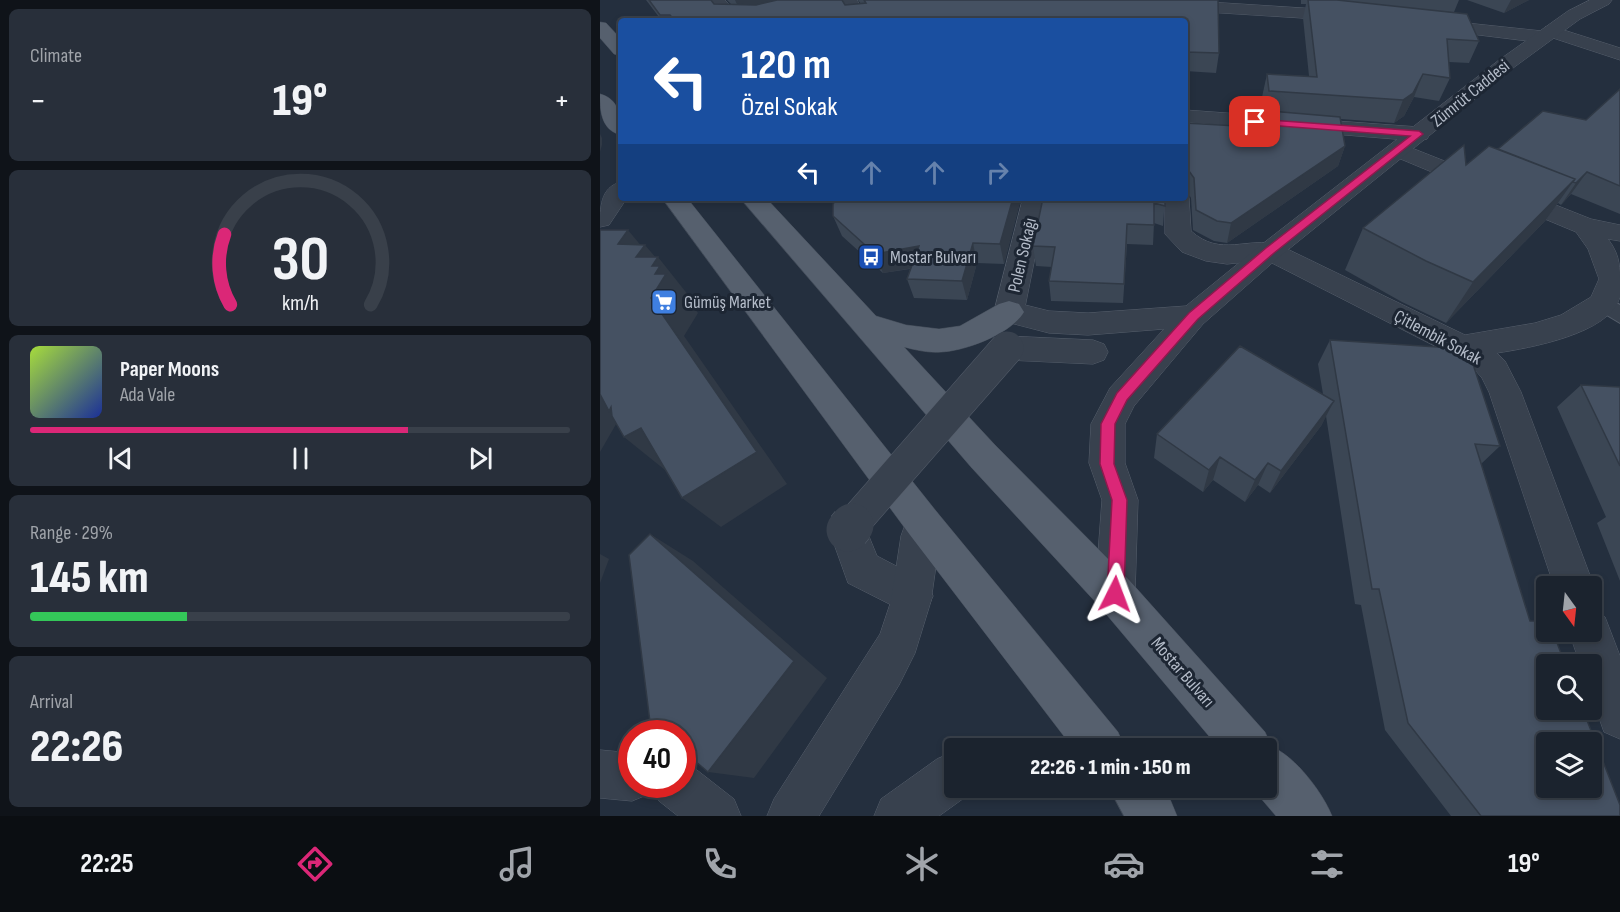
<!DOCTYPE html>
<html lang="en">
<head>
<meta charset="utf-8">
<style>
	body { margin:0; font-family:"Sofia Sans Condensed",sans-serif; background:#282f3a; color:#f1f3f6; height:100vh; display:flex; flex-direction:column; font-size:22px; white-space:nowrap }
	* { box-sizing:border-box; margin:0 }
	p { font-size:20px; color:#a0a4aa }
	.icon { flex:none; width:33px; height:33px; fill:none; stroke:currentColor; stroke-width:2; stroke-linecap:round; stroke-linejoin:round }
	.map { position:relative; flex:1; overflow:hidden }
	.panel { display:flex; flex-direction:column; gap:9px; padding:9px; background:#0f1319; width:600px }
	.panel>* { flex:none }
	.banner { position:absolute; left:18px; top:18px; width:570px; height:183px; border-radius:6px; box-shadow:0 3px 9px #0003,0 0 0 2px #39404a; background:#1a4fa0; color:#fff; overflow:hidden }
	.needle { width:39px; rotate:165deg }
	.buttons { position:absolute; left:936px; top:576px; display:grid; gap:12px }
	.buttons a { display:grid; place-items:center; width:66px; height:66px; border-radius:6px; background:#1b232e; box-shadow:0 3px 9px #0003,0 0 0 2px #39404a; font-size:30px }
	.speed { position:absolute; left:18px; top:720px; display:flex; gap:12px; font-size:30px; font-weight:700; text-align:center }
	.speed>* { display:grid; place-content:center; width:78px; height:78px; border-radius:50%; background:#1b232e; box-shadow:0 3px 9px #0003,0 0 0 2px #39404a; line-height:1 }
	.speed .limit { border:9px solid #d22; background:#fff; color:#111 }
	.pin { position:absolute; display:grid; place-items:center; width:51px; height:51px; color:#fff; margin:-26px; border-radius:12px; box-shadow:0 3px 9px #0006 }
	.me { position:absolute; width:66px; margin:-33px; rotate:3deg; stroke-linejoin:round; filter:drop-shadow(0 0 4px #0008) }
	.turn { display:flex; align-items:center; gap:21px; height:126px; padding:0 24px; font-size:27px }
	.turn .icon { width:78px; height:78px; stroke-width:2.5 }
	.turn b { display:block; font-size:42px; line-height:51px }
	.lanes { display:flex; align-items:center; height:57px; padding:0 24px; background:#0003; justify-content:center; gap:30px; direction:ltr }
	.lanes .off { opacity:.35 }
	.big { font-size:45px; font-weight:800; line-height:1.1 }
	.panel .card { flex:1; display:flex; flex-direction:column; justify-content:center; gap:9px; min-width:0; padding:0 21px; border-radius:9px; background:#282f3a }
	.panel .dial { align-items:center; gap:0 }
	.dial svg { height:156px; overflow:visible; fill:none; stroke:#39404a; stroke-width:7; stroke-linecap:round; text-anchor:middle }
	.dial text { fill:#f1f3f6; stroke:none }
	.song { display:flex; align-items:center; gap:18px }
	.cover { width:72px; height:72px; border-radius:9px; background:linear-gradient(135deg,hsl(80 70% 55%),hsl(230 70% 35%)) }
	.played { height:6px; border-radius:3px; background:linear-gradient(90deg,#db2777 70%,#39404a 70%) }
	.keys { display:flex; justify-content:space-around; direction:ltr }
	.heat { display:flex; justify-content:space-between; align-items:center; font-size:33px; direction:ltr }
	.charge { height:9px; border-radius:4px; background:linear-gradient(90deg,#34c759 29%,#39404a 0) }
	.trip { position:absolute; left:344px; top:738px; width:333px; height:60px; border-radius:6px; background:#1b232e; box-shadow:0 3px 9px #0003,0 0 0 2px #39404a; font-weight:800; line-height:60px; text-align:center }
	.tab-bar { display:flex; height:96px; justify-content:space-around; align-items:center; background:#0b0e12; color:#a0a4aa }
	.tab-bar .icon { width:42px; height:42px }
	.tab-bar .current { color:#db2777 }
	.tab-bar b { font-size:27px; color:#f1f3f6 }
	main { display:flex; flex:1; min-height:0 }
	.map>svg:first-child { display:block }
</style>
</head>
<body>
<main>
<section class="panel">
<div class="card"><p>Climate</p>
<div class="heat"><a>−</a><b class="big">19°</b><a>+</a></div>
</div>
<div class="card dial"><svg viewBox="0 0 100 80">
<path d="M14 69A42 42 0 1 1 86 69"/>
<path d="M14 69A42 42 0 0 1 11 33" stroke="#db2777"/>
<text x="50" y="56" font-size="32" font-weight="700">30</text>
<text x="50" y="72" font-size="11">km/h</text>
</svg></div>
<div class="card">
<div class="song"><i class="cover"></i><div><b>Paper Moons</b><p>Ada Vale</p></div></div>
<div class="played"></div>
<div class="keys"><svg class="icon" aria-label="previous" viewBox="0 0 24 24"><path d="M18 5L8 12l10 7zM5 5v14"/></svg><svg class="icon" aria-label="pause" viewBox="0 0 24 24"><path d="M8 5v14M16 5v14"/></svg><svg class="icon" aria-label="next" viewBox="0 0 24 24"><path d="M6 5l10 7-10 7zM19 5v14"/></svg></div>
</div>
<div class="card"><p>Range · 29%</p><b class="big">145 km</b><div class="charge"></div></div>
<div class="card"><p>Arrival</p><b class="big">22:26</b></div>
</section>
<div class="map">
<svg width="1020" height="816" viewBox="0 0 1020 816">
	<rect width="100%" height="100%" fill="#242f3e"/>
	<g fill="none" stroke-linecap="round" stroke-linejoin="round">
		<defs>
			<path id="service" d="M1002,295L1020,305V323L995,308L991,303L995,298Z"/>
			<path id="pedestrian" d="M407,336L493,340L504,344L508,352L504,360L493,364L407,360L396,356L392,348L396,340Z
				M248,512L261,517L277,556L327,582L333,596L327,610L313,616L248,583L229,530L235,517Z"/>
			<path id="minor" d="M106,0H125L144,21H125Z
				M239,0H257L269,21H251Z
				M577,0L750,11L756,12L759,16L756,20L750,21L574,10L568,9L565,5L568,1Z
				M828,19L942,31L945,27L951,26L1020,48V60L953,38L944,43L822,28L819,24L822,20Z
				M585,110L819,127L827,129L830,134L827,139L819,141L585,122Z
				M799,143L991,219L1020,225V241L1008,239C1018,252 1020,263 1020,278C1020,284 1020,292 1020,297C1010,334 929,348 897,353L905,361L921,392L994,586L992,592V586H954L889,392L882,378L870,364L666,260L627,264L606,261L582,252L565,234V198H585L586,193L589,198L591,231C621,258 647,236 679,245L865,335L935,323L961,315L991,297L999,279L988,249L976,232L791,155L788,150L791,145Z
				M21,182V198H27L9,225L0,227C0,208 0,187 21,182Z
				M423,198H447L424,312L419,320L409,323L399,320L394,312Z
				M992,612L1005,617L1020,656V739L1004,732L992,698V664H980L969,632H992Z
				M0,750L32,753V784H82V763L93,767L134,799L141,816H78L59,801L52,785L49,794L32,801L0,798Z"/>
			<path id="tertiary" d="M990,0H1012L1009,4L980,19L913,68L679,257L603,324L534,406L525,424V463L538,500L535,594L529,608L515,614L501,608L495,594L502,500L489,463L491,424L510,388L564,329L488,335L449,333L399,320L394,312L399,304L409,301L449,311L488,313L586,306L661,245L899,60L968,11Z
				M323,506L336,511L342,523L331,601L315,653L299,685L219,816H167L174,799L280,634L291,601L301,536L310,511Z
				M354,752V788H373L371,793L339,816H274L281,799L337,759Z"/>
			<path id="primary" d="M0,22L6,23L21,39V56L14,54L0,38Z
				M0,94C20,99 21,118 21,135C1,130 0,111 0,94Z
				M62,198H87L336,511L518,732L525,748H473L310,535Z
				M140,198H166L276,316L306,325L339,329L360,326L399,304L409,301L419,304L424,312C411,334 365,351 341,352C328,353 316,350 304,347L395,445L529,580L665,732L672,747C695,756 723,793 732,816H676L652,788H666V748H619L501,608L371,467Z
				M509,788H562L570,799L577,816H524Z"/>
		</defs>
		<!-- service casing -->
		<use href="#service" stroke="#565f6c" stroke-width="2"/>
		<!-- pedestrian casing -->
		<use href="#pedestrian" stroke="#565f6c" stroke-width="1"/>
		<!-- minor casing -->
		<use href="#minor" stroke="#565f6c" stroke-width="1"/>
		<!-- tertiary casing -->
		<use href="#tertiary" stroke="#565f6c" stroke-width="1"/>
		<!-- primary casing -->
		<use href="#primary" stroke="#414a57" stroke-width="1"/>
		<!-- service -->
		<use href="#service" fill="#38414e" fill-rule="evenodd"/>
		<!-- pedestrian -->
		<use href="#pedestrian" fill="#38414e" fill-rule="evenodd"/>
		<!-- minor -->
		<use href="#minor" fill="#38414e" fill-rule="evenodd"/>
		<!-- tertiary -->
		<use href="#tertiary" fill="#38414e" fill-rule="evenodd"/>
		<!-- primary -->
		<use href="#primary" fill="#56606e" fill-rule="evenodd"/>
		<defs>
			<path id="pedestrian-bridge-far1" d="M251,526L407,348"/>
			<path id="pedestrian-bridge" d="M248,530L252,525"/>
		</defs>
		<!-- pedestrian-bridge-far1 casing -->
		<use href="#pedestrian-bridge-far1" stroke="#565f6c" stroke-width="34" stroke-linecap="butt"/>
		<!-- pedestrian-bridge casing -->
		<use href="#pedestrian-bridge" stroke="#565f6c" stroke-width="44" stroke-linecap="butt"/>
		<!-- pedestrian-bridge-far1 -->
		<use href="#pedestrian-bridge-far1" stroke="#38414e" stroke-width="33"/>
		<!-- pedestrian-bridge -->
		<use href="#pedestrian-bridge" stroke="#38414e" stroke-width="43"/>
	</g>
	<!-- wall -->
	<path fill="#3b4654" d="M46,0H111L114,4L132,5L127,0H242L245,5L261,4L258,0H618L619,53L616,73L585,71V21H62Z
		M701,0H859L854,12L879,41L869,63L849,62L850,78L839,101L814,97L804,116L794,123L741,119L745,146L738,166L627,243L614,241L593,230L591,198L587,191L585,193V123L667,128L670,114L664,113L662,97L667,74L709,76L703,18L706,4H701Z
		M867,0H929L904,13Z
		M1020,89V214L971,194L961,205L958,203L945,221L846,323L802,302L745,270L763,228L866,165L898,149L986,120Z
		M421,198L404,264L377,263L367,300L314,298L307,279L310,269L283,273L242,236L233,216Z
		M565,198L563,226L554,223L553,245L527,244L523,303L451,301L449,281L452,267L436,266L433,246Z
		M730,340L900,446L881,464L930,621L1020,816H851L785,730L761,605L755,604L726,416L721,426L670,493L658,485L645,502L613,480L603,492L554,458L557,434L723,394L718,364Z
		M981,385L1020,387V581L997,523L1006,517L957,407Z"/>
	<!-- shaded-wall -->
	<path fill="#303945" d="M135,0H200L141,13Z
		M911,0H929L904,13Z
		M823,74L814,97L804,116L794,123L803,100Z
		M0,134L2,138V145L0,152Z
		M745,146L738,166L627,243L631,223Z
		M589,171L587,191L585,193V176Z
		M987,172L971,194L961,205L976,183Z
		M975,179L945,221L846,323L873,282Z
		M413,198H421L404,264L400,244Z
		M28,230L43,248L45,245L57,259L58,257L89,296L87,299L98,313L84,336L187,484L121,527L82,498L51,298L18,244Z
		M373,243L377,263L367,300L362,281Z
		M319,246L325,266L283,273L275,254Z
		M0,380L81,461L65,470L24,437L19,419L0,452Z
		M734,401L721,426L670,493L681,471Z
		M620,457L613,480L603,492L609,470Z
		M668,463L658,485L645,502L655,480Z
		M50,534L93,561L227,678L154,778L108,772Z
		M0,554L9,559L0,583Z"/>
	<!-- building -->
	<path fill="#455162" stroke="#303945" stroke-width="1.5" fill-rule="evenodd" d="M49,0H111L114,4L156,5L177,0H242L245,5L266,3L264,0H618L619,53L585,52V21H75L70,15H60Z
		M708,0H737L867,14L879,41L847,39L850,78L823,74L813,93L803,100L669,91L667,74L717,77Z
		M1020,89V186L987,172L976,183L973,182L975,179L898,149L943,111L986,120Z
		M670,111L740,117L745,146L631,223L617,221L596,210L594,178L589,171L585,176V123L672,128Z
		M864,145L866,165L889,146L975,179L873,282L826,261L763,228Z
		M237,198H413L400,244L373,243L362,281L307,279L319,246L275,254L233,216V204Z
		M443,198H565V206L554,203V225L527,224L524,284L449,281L455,247L433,246Z
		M0,230H28L18,244L45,245L36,257H58L52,266H60L55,274H66L51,298L157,452L82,498L41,428L24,437L12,416L11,407L9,411L0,394Z
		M730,340L868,349L900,446L875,444L930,621H946V632H953L965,664H946V710H983L1020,805V816H881L808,723L779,589H772ZM946,742H992V788H946Z
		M640,346L734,401L681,471L668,463L655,480L620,457L609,470L557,434Z
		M981,385L1020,387V466Z
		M50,534L194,661L108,772L82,750V734H63L50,722L29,555Z"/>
	<!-- route -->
	<path fill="#db2777" stroke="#8e194d" stroke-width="1.5" d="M655,119L819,131L823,134L674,253L598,319L527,400L515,424L514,464L527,500L524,594L521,600L515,602L509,600L507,594L512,500L500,464L501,424L517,393L589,313L666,248L810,136L652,124L651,122Z"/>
	<!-- icons -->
	<defs>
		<symbol id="bus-square" viewBox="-11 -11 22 22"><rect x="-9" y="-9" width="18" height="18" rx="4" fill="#1a4fb4" stroke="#1d2633"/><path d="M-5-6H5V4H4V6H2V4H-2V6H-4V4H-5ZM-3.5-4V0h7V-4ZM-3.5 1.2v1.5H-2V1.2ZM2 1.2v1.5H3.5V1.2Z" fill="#fff"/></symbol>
		<symbol id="supermarket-square" viewBox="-11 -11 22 22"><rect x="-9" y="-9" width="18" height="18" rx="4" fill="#3f7fe0" stroke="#1d2633"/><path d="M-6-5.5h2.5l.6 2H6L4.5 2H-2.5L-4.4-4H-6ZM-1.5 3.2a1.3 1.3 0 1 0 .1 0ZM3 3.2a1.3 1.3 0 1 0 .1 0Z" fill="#fff"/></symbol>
	</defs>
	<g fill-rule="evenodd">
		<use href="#bus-square" x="256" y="242" width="30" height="30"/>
		<use href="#supermarket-square" x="49" y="287" width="30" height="30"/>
	</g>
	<g text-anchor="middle" stroke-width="6" stroke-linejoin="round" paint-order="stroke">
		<!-- street labels -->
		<g font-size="18" fill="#b4bcc9" stroke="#1d2633">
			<text transform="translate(870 93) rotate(-39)" y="6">Zümrüt Caddesi</text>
			<text transform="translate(422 255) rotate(-77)" y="6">Polen Sokağı</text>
			<text transform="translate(838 337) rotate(28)" y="6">Çitlembik Sokak</text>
			<text transform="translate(583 672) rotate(49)" y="6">Mostar Bulvarı</text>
		</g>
		<!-- poi labels -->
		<g font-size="18" fill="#b4bcc9" stroke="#1d2633" text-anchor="start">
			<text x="290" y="263">Mostar Bulvarı</text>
			<text x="84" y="308">Gümüş Market</text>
		</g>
	</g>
</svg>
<div class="buttons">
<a><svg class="needle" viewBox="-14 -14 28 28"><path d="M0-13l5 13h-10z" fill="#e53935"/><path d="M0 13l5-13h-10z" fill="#a0a4aa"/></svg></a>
<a><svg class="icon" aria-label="search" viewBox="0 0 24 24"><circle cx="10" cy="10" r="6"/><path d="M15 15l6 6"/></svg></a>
<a><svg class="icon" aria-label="layers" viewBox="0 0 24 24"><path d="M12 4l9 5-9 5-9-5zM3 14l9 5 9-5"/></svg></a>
</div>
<div class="speed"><div class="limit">40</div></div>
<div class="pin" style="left:655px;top:122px;background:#d93025"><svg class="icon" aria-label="arrive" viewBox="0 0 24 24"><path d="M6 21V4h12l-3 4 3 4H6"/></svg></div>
<svg class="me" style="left:515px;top:594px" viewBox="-20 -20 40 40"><path d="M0-17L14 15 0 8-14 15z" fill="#db2777" stroke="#fff" stroke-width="4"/></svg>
<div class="trip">22:26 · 1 min · 150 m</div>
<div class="banner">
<div class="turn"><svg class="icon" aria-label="left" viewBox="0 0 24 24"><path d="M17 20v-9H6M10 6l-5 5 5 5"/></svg><div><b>120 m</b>Özel Sokak</div></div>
<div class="lanes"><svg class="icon" aria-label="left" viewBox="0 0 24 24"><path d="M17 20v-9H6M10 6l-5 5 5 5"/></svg><svg class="icon off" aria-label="ahead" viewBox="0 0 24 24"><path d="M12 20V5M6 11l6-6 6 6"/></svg><svg class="icon off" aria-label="ahead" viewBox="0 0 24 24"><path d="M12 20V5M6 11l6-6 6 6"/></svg><svg class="icon off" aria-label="right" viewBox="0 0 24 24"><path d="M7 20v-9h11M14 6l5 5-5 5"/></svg></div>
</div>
</div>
</main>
<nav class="tab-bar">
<b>22:25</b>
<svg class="icon current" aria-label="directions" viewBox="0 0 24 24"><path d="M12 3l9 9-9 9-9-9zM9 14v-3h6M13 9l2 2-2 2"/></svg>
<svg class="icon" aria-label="music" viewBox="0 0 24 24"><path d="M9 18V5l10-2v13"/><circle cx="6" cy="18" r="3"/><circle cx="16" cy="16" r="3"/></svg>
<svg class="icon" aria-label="phone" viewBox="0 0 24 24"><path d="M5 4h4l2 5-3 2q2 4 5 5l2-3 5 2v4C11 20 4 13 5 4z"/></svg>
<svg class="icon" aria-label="climate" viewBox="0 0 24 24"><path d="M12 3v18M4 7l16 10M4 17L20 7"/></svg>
<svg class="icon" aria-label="car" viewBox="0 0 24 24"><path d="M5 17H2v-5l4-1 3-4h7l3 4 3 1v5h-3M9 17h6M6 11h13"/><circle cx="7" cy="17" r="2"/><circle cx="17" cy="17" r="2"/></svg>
<svg class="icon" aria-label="filters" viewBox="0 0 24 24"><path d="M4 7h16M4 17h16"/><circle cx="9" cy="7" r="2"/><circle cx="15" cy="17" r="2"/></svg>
<b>19°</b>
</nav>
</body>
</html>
